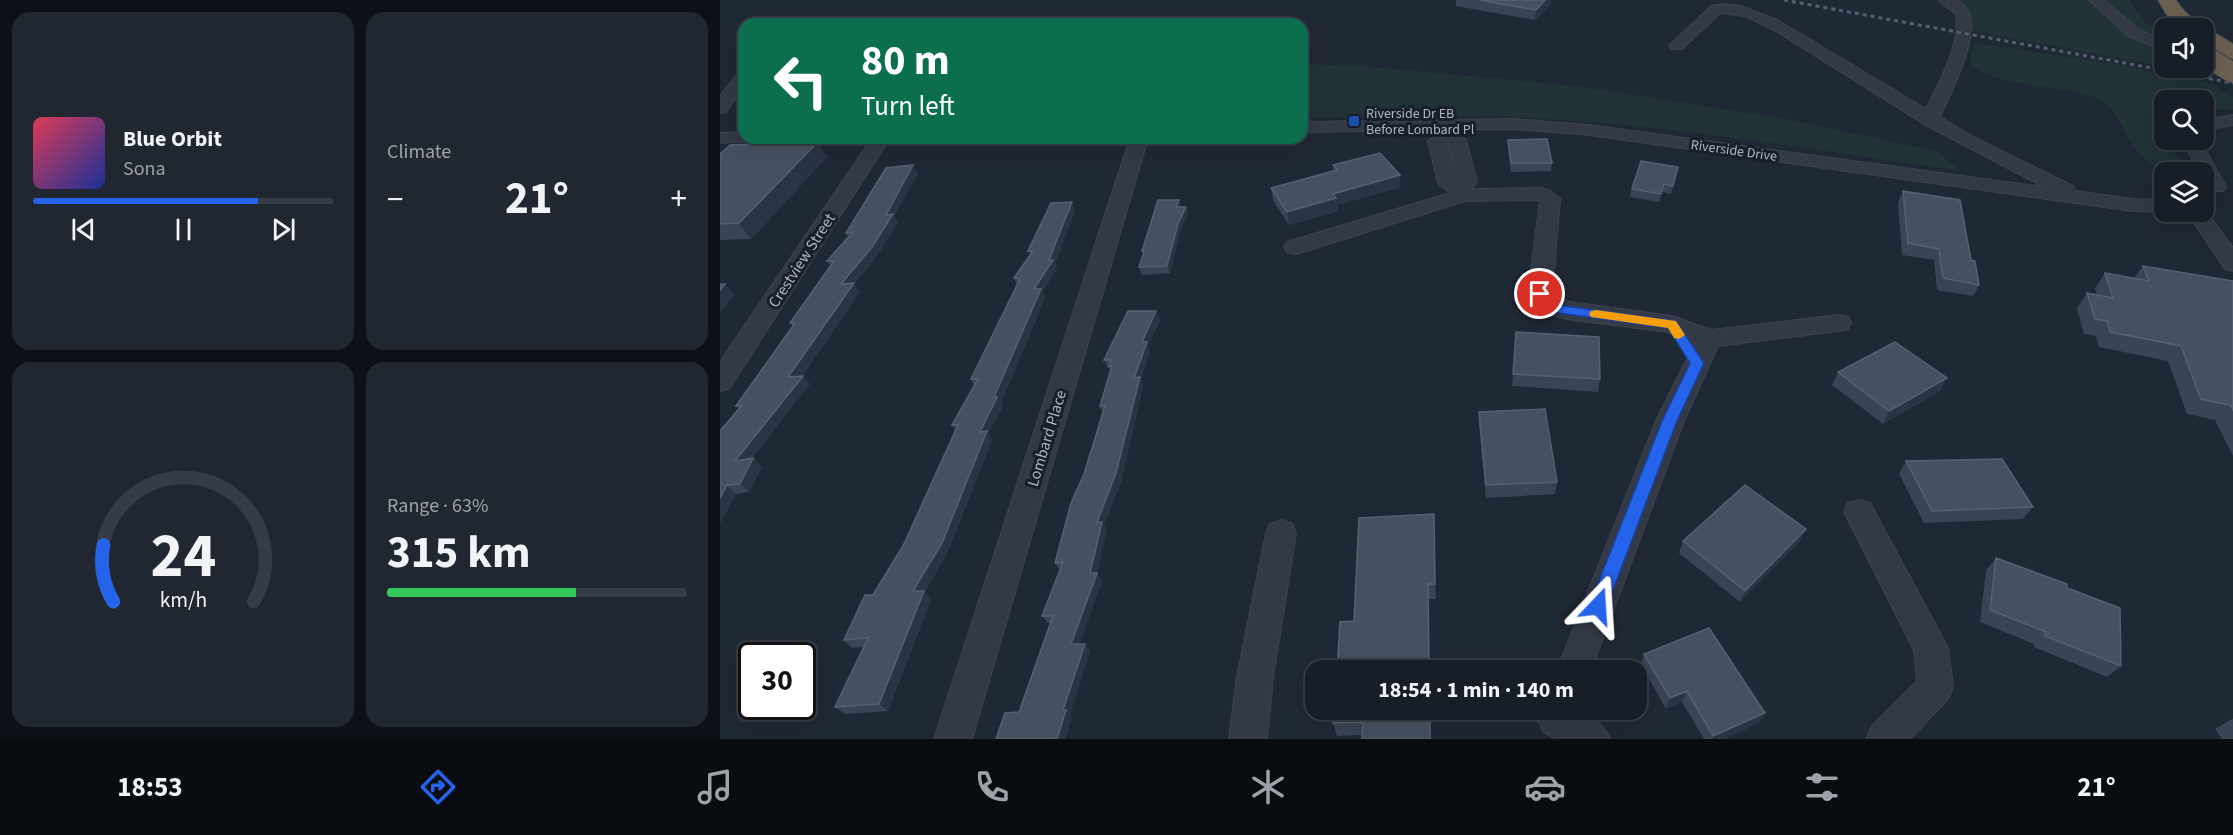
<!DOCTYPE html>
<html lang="en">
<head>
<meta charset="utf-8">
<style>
	body { margin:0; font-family:"Source Sans 3",sans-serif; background:#202730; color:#f1f3f6; height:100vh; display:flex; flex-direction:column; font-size:22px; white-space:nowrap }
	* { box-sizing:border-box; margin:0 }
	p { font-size:20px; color:#9ea2a8 }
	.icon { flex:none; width:33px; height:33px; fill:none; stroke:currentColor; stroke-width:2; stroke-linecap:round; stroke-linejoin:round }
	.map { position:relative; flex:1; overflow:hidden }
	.sheet { display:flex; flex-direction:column; gap:12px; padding:12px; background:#0d1016; width:720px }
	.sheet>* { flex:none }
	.hud { position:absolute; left:18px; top:18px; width:570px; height:126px; border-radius:18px; box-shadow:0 6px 24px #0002,0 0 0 2px #363c45; background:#0b6e4f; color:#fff; overflow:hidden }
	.controls { position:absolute; left:1434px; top:18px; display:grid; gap:12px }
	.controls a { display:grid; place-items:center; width:60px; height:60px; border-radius:12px; background:#171e28; box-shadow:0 6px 24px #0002,0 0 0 2px #363c45; font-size:30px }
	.speed { position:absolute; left:18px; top:642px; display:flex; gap:12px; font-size:30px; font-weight:700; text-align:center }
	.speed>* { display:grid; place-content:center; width:78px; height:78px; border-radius:50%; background:#171e28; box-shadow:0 6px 24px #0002,0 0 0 2px #363c45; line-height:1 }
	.speed .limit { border:3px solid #111; border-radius:9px; background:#fff; color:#111 }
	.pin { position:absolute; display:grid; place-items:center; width:51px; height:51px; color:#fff; margin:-26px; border:3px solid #fff; border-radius:50%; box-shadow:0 2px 6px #0007 }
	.me { position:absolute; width:66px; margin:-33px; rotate:20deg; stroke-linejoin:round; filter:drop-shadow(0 0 4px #0008) }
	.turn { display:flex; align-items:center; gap:21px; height:126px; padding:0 24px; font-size:27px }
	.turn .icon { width:78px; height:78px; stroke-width:2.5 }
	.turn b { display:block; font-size:42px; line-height:51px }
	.big { font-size:45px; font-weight:700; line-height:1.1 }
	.sheet .tile { flex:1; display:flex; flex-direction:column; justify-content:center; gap:9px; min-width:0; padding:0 21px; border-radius:18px; background:#202730 }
	.sheet .dial { align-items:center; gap:0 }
	.dial svg { height:156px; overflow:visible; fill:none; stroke:#363c45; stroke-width:7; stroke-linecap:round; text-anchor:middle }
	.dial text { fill:#f1f3f6; stroke:none }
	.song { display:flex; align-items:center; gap:18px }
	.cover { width:72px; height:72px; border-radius:9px; background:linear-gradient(135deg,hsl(350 70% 55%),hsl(230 70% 35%)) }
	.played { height:6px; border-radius:3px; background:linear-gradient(90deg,#2563eb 75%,#363c45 75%) }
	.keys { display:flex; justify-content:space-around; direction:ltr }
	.heat { display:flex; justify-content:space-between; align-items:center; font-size:33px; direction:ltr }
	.charge { height:9px; border-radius:4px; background:linear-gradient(90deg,#34c759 63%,#363c45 0) }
	.sheet .tiles { flex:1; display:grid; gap:12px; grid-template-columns:repeat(2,1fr) }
	.trip { position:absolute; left:585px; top:660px; width:342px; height:60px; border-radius:18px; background:#171e28; box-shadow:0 6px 24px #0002,0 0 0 2px #363c45; font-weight:700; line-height:60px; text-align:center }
	.menu { display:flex; height:96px; justify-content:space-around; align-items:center; background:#090c10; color:#9ea2a8 }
	.menu .icon { width:42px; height:42px }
	.menu .active { color:#2563eb }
	.menu b { font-size:27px; color:#f1f3f6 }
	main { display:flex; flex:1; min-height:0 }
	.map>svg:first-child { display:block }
</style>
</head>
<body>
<main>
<section class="sheet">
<div class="tiles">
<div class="tile">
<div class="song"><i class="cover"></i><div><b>Blue Orbit</b><p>Sona</p></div></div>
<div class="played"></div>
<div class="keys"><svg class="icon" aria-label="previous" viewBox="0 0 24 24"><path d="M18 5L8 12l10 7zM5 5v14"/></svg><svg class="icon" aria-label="pause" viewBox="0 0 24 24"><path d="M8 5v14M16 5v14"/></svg><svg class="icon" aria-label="next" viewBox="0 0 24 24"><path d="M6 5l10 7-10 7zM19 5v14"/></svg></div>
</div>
<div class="tile"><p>Climate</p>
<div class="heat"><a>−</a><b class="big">21°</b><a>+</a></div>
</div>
<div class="tile dial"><svg viewBox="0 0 100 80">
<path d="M14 69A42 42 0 1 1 86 69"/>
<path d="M14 69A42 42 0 0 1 9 40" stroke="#2563eb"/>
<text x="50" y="56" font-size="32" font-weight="700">24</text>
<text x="50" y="72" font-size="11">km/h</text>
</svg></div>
<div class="tile"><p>Range · 63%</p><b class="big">315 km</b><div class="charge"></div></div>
</div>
</section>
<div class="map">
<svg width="1513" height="739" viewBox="0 0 1513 739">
	<rect width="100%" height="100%" fill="#1f2835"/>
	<!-- green -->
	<path fill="#213336" d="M1241,0H1409L1425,22L1444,36V67L1240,28Z
		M1256,43L1394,64L1492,83L1513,98V110L1484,108V100H1444V117L1433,132C1444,147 1463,156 1471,172C1397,173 1417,113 1371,96C1346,87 1263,84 1252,64C1248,57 1252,49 1256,43Z
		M582,64L641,66L857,86L1066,119L1217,151L1241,171C1117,153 993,132 868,122C773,113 677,117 582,118Z"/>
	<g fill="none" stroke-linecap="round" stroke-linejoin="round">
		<defs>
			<path id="minor" d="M1218,0C1224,0 1231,0 1237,1C1273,16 1230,93 1220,117L1253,137L1353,186L1355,191L1413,199L1444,200V212H1447H1444L1413,211L869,135L794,129L582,132V122L794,119L869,125L1324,187L1204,124L1056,31L1025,16L1000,13L962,49H952L949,46L991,6L1004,4L1021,6L1059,21L1206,109C1219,81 1241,45 1236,14Z
				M1369,0H1384L1419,30L1444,41V51L1409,36Z
				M24,71V87L6,112L0,113V96L18,73Z
				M1513,115V125L1484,130V120Z
				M725,131L743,136L746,140L757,182L751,189L822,188L829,190L840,199L832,294L835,300L952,316L991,330L1119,315L1128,317L1131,323L1128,329L1119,331L998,346L964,421L871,670H837L936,421L975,343L948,332L847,319L819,311L808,294L820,201L818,200L745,201L583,252L575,254L567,252L564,247L567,242L730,193L718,183L708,141L719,132ZM727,143H729L736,175Z
				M24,132V138H32L30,141L0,143V133Z
				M152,138H170L9,389L0,391V362Z
				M410,138H428L252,739H214Z
				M1462,140H1480L1506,187L1503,191H1489L1484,182V172H1479Z
				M1484,208L1513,248V271L1505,269L1467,212H1484Z
				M1139,500L1150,503L1228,648L1233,687L1228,699L1190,739H1146L1152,726L1197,681L1194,650L1124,512L1128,503Z
				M561,520L572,524L576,533L553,677L547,739H509L517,677L546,533L550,524Z
				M822,710C850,710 877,710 890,739H835L823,732L818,719Z"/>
			<path id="highway" d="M1438,0H1456C1469,21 1493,31 1513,44V59L1506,57L1484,42V28H1463L1446,14Z"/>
		</defs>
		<!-- minor casing -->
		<use href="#minor" stroke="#3c434f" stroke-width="2"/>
		<!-- highway casing -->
		<use href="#highway" stroke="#3a424d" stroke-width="2"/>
		<!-- minor -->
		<use href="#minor" fill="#333a46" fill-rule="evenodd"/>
		<!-- highway -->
		<use href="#highway" fill="#6c6150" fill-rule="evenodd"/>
		<!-- rail -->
		<path stroke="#545e6d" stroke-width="3" stroke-dasharray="4 4" stroke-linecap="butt" d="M1064,0L1513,83"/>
		<defs>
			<path id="highway-bridge" d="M1484,55L1513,73"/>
		</defs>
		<!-- highway-bridge casing -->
		<use href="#highway-bridge" stroke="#3a424d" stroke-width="22" stroke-linecap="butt"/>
		<!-- highway-bridge -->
		<use href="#highway-bridge" stroke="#6c6150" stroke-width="20"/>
	</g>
	<!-- wall -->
	<path fill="#3a4454" d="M736,0H831V4L815,20L736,6Z
		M788,140L832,163L831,171L791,172L788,148Z
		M0,154L107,157L31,239L0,240Z
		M613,165L681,187L617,205L618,211L569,225L553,200L551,188L614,171Z
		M958,167L951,194L942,192L939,202L910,197L912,189Z
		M198,173L174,216L178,222L157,256L134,284L140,292L82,376L90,384L32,458H33L42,467L29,492L16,494L0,523L19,409L16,406L73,326L70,323L111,266L107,261L129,237L126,233Z
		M1183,191L1251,260L1259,285L1253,296L1217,290L1214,260L1182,255L1178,202Z
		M459,200L461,207H466L468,214L460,231L450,273L422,275L419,267L423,255L422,251Z
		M355,210L335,264L337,269L322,292L325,298L281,403L283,406L268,434L272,440L228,551L205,592L211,599L168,711L125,714L115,707L144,647L132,648L124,640L184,544L236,430L232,425L254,385L251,379L297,285L294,278L310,255L308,251Z
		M1423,266L1513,281V456L1495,420L1467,414L1448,361L1379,347L1376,336L1364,334L1357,308L1367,293L1377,295L1375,288L1385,273L1414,278Z
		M436,311L440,320L428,346L430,351L421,379L423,386L401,482L384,525L387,530L377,573L382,581L359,644L370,651L350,714L352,717L299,712L330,623H328L322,616L340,570L335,563L383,413L380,406L390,370V368H388L384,360Z
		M1118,372L1227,378L1220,391L1163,424L1112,385Z
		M793,374L880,379L878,392L792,386Z
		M759,412L837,482L835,494L766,498L759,425Z
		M1186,461L1313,507L1303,519L1204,523L1179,474Z
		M714,514L716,599H709L634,621Z
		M963,541H1080L1020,602L959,553Z
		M1276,558L1347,588L1401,666L1387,677L1314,647V644L1260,622L1266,570Z
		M924,654L1045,713L1038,723L1004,739H984L962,702L946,709L921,665Z
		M711,710L642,735L617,736L613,723Z
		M1512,719H1513V739H1502L1495,729Z"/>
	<!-- shaded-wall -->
	<path fill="#2a3443" d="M825,0H831V4L815,20L816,10Z
		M98,142L107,157L31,239L19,223Z
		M193,165L198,173L174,216L178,222L157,256L134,284L140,292L75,385L68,377L121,284L166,215Z
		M680,175L681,187L617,205L618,211L569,225L567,212L613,194Z
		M459,200L461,207H456Z
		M352,202L355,210L335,264L337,269L322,292L325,298L281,403L283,406L268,434L272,440L228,551L205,592L211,599L168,711L159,704L193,591L274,397L314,289L329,260Z
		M466,207L468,214L460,231L450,273L447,266L458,224Z
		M5,284L15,295L0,312V290Z
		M436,311L440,320L428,346L430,351L421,379L423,386L401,482L384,525L387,530L377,573L382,581L357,652L351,644L370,573L377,522L414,378L422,342Z
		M83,376L90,384L23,469L15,461Z
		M1227,378L1220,391L1163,424L1169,411Z
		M33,458L42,467L29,492L20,484Z
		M7,485L16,494L0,523V498Z
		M714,514L715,530L716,599L715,584Z
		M1086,529L1080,541L1020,602L1025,591Z
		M708,584L709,599L710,670H709Z
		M365,644L370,651L350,714L352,717L346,739H337L343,710Z
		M967,691L962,702L946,709L950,698Z
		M710,710H711V739H710Z
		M1045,713L1038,723L1004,739H992L993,736Z"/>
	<!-- building -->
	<path fill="#465160" stroke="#566070" stroke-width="1.5" d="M759,0H825L816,10Z
		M827,139L832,163H791L788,140Z
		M98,142L19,223L0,224V154L10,145Z
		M660,153L680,175L613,194L616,198L567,212L551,188L617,170L613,165Z
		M921,161L958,167L953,186L944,184L941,194L912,189Z
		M193,165L166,215L173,214L152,247L121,284L134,283L68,377L83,376L15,461L33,458L20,484L7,485L0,498V431L22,405L16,406L75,323H70L114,261H107L133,232L126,233L166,168Z
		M1183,191L1240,200L1251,260L1255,261L1259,285L1223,278L1219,249L1188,243Z
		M438,200H459L456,207H466L458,224L447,266L419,267L424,252L422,251Z
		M352,202L329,260H333L314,289H321L274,397H277L260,432L267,431L222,543L193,591H204L159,704L115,707L148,638L124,640L145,595H153L184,544L238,425H232L258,379H251L300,279L294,278L313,251H308L331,203Z
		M1423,266L1513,281V410L1510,405L1481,399L1461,346L1390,332L1387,321L1375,319L1367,293L1393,298L1385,273L1429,281Z
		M0,284H5L0,290Z
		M408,311H436L422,342H427L414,378L420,377L396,473L377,522H382L370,573H377L351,644H365L343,710H346L337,739H276L285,713L299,712L333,616H322L343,562L335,563L351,503L364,474L385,406H380L392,366H389L391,360H384Z
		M796,332L879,337L880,379L793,374Z
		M1175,342L1227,378L1169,411L1118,372Z
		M825,409L837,482L766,485L759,412Z
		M1282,459L1313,507L1212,511L1186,461Z
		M1025,485L1086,529L1025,591L963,541Z
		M714,514L715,584H708L709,670H617L620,622L634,621L639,518Z
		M1276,558L1347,584V588L1400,608L1401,666L1325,636L1326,632L1270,610Z
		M989,628L1045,713L993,736L967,691L950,698L924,654Z
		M614,710H710V739H642L643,722L613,723Z"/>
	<!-- route -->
	<path fill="#2563eb" stroke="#184099" stroke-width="1.5" d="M820,290L824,291L832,303L837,305L956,321L984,363L957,421L887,606L884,612L878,614L872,612L869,606L942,421L970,363L948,328L831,312L823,309L814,294Z"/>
	<!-- slow -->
	<path fill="#f59e0b" d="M876,310L956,321L965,335L959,339L954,338L948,328L871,317L869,314L871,311Z"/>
	<!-- markers -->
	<rect fill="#1a4fb4" stroke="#181f2a" stroke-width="2" x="628" y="115" width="12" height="12" rx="3"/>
	<g text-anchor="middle" stroke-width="6" stroke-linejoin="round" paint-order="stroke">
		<!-- far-poi labels -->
		<g font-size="14" fill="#acb5c3" stroke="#181f2a" text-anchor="start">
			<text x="646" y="118">Riverside Dr EB<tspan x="646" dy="16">Before Lombard Pl</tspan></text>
		</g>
		<!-- far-street labels -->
		<g font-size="14" fill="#acb5c3" stroke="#181f2a">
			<text transform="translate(1014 150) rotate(8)" y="5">Riverside Drive</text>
		</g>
		<!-- street labels -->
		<g font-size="16" fill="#acb5c3" stroke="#181f2a">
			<text transform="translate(81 260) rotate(-57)" y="6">Crestview Street</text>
			<text transform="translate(326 438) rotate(-73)" y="6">Lombard Place</text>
		</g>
	</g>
</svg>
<div class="controls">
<a><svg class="icon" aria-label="sound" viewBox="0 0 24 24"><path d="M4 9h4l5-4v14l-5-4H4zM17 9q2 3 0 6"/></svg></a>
<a><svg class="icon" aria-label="search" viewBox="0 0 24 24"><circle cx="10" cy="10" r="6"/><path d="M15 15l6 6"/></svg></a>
<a><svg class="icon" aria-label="layers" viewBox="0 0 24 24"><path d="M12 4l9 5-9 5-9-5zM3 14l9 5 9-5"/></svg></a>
</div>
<div class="speed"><div class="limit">30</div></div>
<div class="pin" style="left:820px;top:294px;background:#d93025"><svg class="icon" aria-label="arrive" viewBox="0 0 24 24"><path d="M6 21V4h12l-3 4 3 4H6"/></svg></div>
<svg class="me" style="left:878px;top:606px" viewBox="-20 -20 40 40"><path d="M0-17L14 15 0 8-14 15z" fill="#2563eb" stroke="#fff" stroke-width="4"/></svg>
<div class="trip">18:54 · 1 min · 140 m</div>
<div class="hud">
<div class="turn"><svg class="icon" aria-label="left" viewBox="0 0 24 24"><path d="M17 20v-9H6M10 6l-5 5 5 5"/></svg><div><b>80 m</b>Turn left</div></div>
</div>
</div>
</main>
<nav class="menu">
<b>18:53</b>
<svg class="icon active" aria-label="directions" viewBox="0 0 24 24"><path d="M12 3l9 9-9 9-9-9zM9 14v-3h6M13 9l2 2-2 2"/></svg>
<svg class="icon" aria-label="music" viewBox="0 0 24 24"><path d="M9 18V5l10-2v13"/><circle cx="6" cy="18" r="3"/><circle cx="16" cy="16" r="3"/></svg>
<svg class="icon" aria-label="phone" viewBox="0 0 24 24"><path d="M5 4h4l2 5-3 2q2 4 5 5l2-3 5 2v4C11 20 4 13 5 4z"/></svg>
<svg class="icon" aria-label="climate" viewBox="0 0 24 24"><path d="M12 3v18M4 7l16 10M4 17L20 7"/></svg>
<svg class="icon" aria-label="car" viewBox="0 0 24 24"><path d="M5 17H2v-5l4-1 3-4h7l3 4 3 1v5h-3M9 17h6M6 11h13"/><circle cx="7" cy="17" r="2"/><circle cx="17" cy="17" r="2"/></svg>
<svg class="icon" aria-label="filters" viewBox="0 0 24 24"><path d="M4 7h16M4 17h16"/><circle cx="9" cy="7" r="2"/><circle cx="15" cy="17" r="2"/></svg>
<b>21°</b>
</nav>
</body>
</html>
